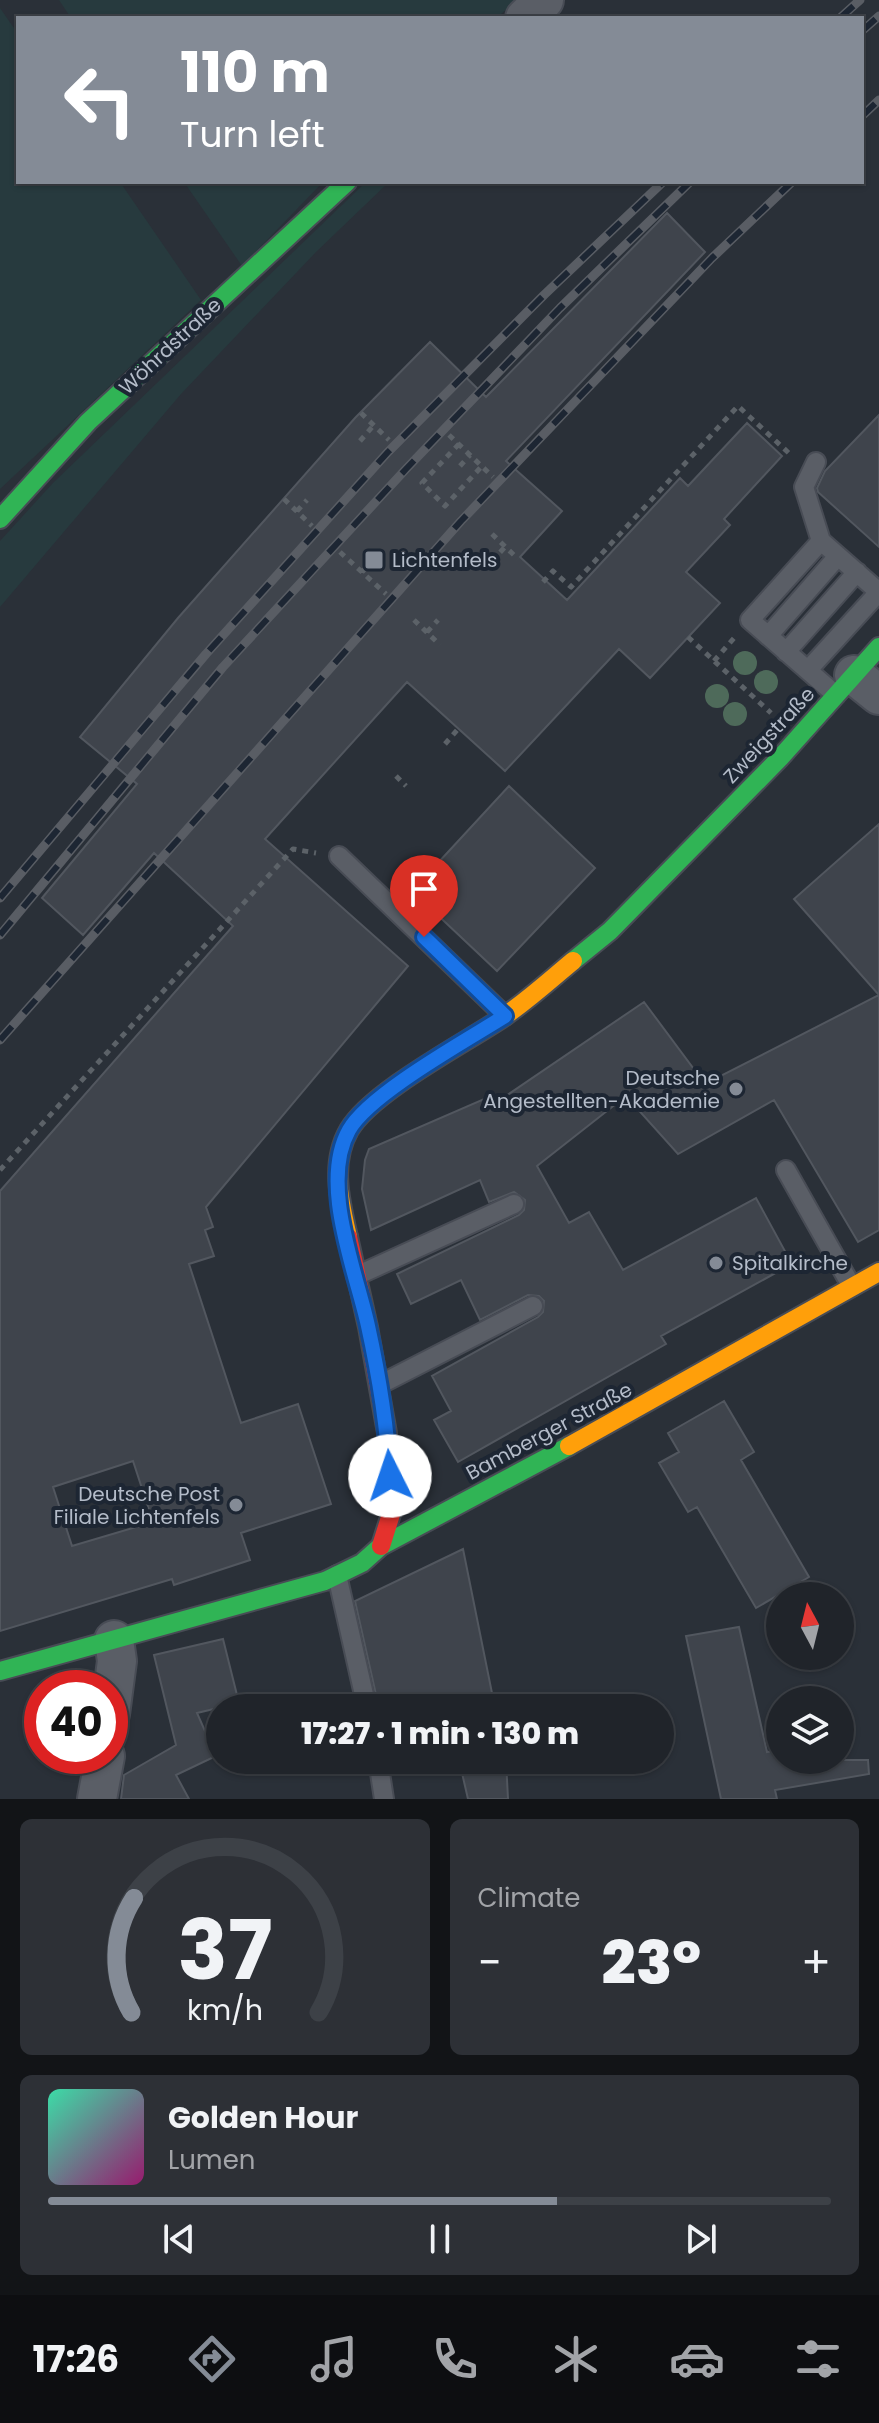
<!DOCTYPE html>
<html lang="en">
<head>
<meta charset="utf-8">
<style>
	body { margin:0; font-family:Poppins,sans-serif; background:#2d3036; color:#f1f3f6; height:100vh; display:flex; flex-direction:column; font-size:30px; white-space:nowrap }
	* { box-sizing:border-box; margin:0 }
	p { font-size:26px; color:#a2a4a8 }
	.icon { flex:none; width:44px; height:44px; fill:none; stroke:currentColor; stroke-width:2; stroke-linecap:round; stroke-linejoin:round }
	.map { position:relative; height:1799px; overflow:hidden }
	.drawer { display:flex; flex-direction:column; gap:20px; padding:20px; background:#121417; flex:1 }
	.drawer>* { flex:none }
	.hud { position:absolute; left:16px; top:16px; width:848px; height:168px; border-radius:0px; box-shadow:0 2px 6px #0004,0 0 0 2px #3d4147; background:#848b96; color:#fff; overflow:hidden }
	.needle { width:52px; rotate:353deg }
	.tools { position:absolute; left:766px; top:1582px; display:grid; gap:16px }
	.tools a { display:grid; place-items:center; width:88px; height:88px; border-radius:50%; background:#20242a; box-shadow:0 2px 6px #0004,0 0 0 2px #3d4147; font-size:40px }
	.speed { position:absolute; left:24px; top:1670px; display:flex; gap:16px; font-size:40px; font-weight:700; text-align:center }
	.speed>* { display:grid; place-content:center; width:104px; height:104px; border-radius:50%; background:#20242a; box-shadow:0 2px 6px #0004,0 0 0 2px #3d4147; line-height:1 }
	.speed .limit { border:12px solid #d22; background:#fff; color:#111 }
	.pin { position:absolute; display:grid; place-items:center; width:68px; height:68px; color:#fff; margin:-82px -34px; border-radius:50% 50% 50% 0; rotate:-45deg; box-shadow:0 0 8px #0007 }
	.pin .icon { rotate:45deg }
	.me { position:absolute; width:88px; margin:-44px; rotate:356deg; stroke-linejoin:round; filter:drop-shadow(0 0 6px #0008) }
	.turn { display:flex; align-items:center; gap:28px; height:168px; padding:0 32px; font-size:36px }
	.turn .icon { width:104px; height:104px; stroke-width:2.5 }
	.turn b { display:block; font-size:56px; line-height:68px }
	.big { font-size:60px; font-weight:800; line-height:1.1 }
	.drawer .tile { flex:1; display:flex; flex-direction:column; justify-content:center; gap:12px; min-width:0; padding:0 28px; border-radius:12px; background:#2d3036 }
	.drawer .dial { align-items:center; gap:0 }
	.dial svg { height:208px; overflow:visible; fill:none; stroke:#3d4147; stroke-width:7; stroke-linecap:round; text-anchor:middle }
	.dial text { fill:#f1f3f6; stroke:none }
	.song { display:flex; align-items:center; gap:24px }
	.cover { width:96px; height:96px; border-radius:12px; background:linear-gradient(135deg,hsl(160 70% 55%),hsl(320 70% 35%)) }
	.played { height:8px; border-radius:4px; background:linear-gradient(90deg,#848b96 65%,#3d4147 65%) }
	.keys { display:flex; justify-content:space-around; direction:ltr }
	.heat { display:flex; justify-content:space-between; align-items:center; font-size:44px; direction:ltr }
	.drawer .tiles { flex:1; display:grid; gap:20px; grid-template-columns:1fr 1fr }
	.tile:last-child { grid-column:span 2 }
	.trip { position:absolute; left:206px; top:1694px; width:468px; height:80px; border-radius:40px; background:#20242a; box-shadow:0 2px 6px #0004,0 0 0 2px #3d4147; font-weight:800; line-height:80px; text-align:center }
	.dock { display:flex; height:128px; justify-content:space-around; align-items:center; background:#0d0e11; color:#a2a4a8 }
	.dock .icon { width:56px; height:56px }
	.dock .active { color:#848b96 }
	.dock b { font-size:36px; color:#f1f3f6 }
	.map>svg:first-child { display:block }
</style>
</head>
<body>
<div class="map">
<svg width="879" height="1799" viewBox="0 0 879 1799">
	<rect width="100%" height="100%" fill="#2a3038"/>
	<!-- green -->
	<path fill="#273a3e" d="M59,0H516L497,18H71Z
		M0,8L18,34V182H120L201,300L0,489Z
		M184,182H323L242,266Z
		M366,182H389L316,252L181,394L0,607V541L53,483Z"/>
	<!-- building -->
	<path fill="#3f444c" stroke="#52575f" stroke-width="2" fill-rule="evenodd" d="M667,213L705,252L506,461L562,511L520,557L567,600L680,478L688,486L747,423L782,456L724,519L730,525L686,572L720,603L650,678L619,649L505,771L407,682L265,839L408,966L206,1207L213,1227L205,1230L214,1256L189,1264L241,1423L298,1404L331,1504L241,1533L250,1560L174,1585L172,1579L0,1631V1191L233,926L154,853L83,935L42,898L137,784L80,737L178,618L355,418L430,342L486,397ZM133,1461L153,1522L72,1546L53,1487Z
		M879,415V547L818,492L817,488L825,471Z
		M509,786L595,868L497,971L412,891Z
		M879,824V1230L858,1242L774,1100L678,1154L626,1096L537,1166L569,1223L589,1212L623,1270L756,1198L792,1264L661,1336L666,1344L458,1462L434,1420L451,1411L432,1376L538,1317L543,1312L544,1301L539,1296L528,1295L480,1320L461,1280L411,1304L397,1274L519,1215L524,1210L525,1200L514,1192L489,1202L480,1180L371,1230L362,1189L365,1160L369,1149L491,1096L494,1104L644,1002L705,1084L879,995L794,899Z
		M724,1401L754,1452L741,1460L809,1577L756,1608L697,1507L688,1512L659,1463L679,1452L668,1433Z
		M463,1549L495,1708H379L355,1601Z
		M739,1627L767,1752L780,1750V1760H868L869,1774L775,1790L777,1799H721L686,1636Z
		M223,1639L239,1703L197,1713L216,1756L176,1775L189,1799H121L124,1775L176,1745L154,1655Z
		M459,1760H506L508,1799H468Z"/>
	<g fill="none" stroke-linecap="round" stroke-linejoin="round">
		<defs>
			<path id="lane" d="M816,462L804,487L821,541
				M768,636L838,556
				M786,652L857,572
				M808,670L879,592
				M836,695L750,620L821,541L879,592
				M339,856L505,1016
				M786,1170L852,1287
				M356,1276L514,1204
				M379,1385L533,1306
				M337,1575L367,1708
				M378,1760L384,1799"/>
			<path id="street" d="M525,18L544,0
				M854,675L879,695
				M110,1714L117,1661L114,1640
				M97,1799L105,1756"/>
			<path id="fast" d="M0,519L88,422L347,182
				M573,961L610,931L780,758L879,647
				M0,1671L325,1581L362,1563L381,1546L569,1446"/>
			<path id="slow" d="M348,1237C340,1202 330,1163 349,1130C371,1092 463,1044 502,1018C527,1001 550,980 573,961
				M569,1446L879,1272"/>
			<path id="jam" d="M348,1237L368,1327L387,1433L392,1511L381,1546"/>
		</defs>
		<!-- lane casing -->
		<use href="#lane" stroke="#484c55" stroke-width="22"/>
		<!-- street casing -->
		<use href="#street" stroke="#484c55" stroke-width="42"/>
		<!-- fast casing -->
		<use href="#fast" stroke="#484c55" stroke-width="22"/>
		<!-- slow casing -->
		<use href="#slow" stroke="#484c55" stroke-width="22"/>
		<!-- jam casing -->
		<use href="#jam" stroke="#484c55" stroke-width="22"/>
		<!-- path -->
		<path stroke="#5c6268" stroke-width="5" stroke-dasharray="6 6" stroke-linecap="butt" d="M361,413L389,440
			M449,435L493,477
			M360,441L374,425
			M459,444L422,483L445,506L482,466
			M460,466L470,455
			M284,499L312,526
			M297,511L307,500
			M492,534L518,559
			M340,552L386,594
			M492,561L505,547
			M362,572L373,561
			M543,582L553,571L571,587L738,406L792,456
			M414,620L440,645
			M427,632L438,620
			M688,637L771,713
			M714,661L735,637
			M445,744L459,728
			M396,776L406,786
			M0,1170L293,849L316,853"/>
		<!-- lane -->
		<use href="#lane" stroke="#5a5e66" stroke-width="18"/>
		<!-- street -->
		<use href="#street" stroke="#5a5e66" stroke-width="38"/>
		<!-- fast -->
		<use href="#fast" stroke="#30b455" stroke-width="18"/>
		<!-- slow -->
		<use href="#slow" stroke="#ff9f0a" stroke-width="18"/>
		<!-- jam -->
		<use href="#jam" stroke="#e5322d" stroke-width="18"/>
		<defs>
			<path id="rail" d="M840,18L860,0
				M862,31L879,16
				M862,116L879,100
				M0,898L206,654L388,452L544,295L663,182
				M0,935L223,667L406,469L560,308L690,182
				M0,1040L461,521L712,258L792,182"/>
		</defs>
		<!-- rail casing -->
		<use href="#rail" stroke="#595d64" stroke-width="9"/>
		<!-- rail -->
		<use href="#rail" stroke="#1d2633" stroke-width="6" stroke-dasharray="18" stroke-linecap="butt"/>
	</g>
	<!-- trees -->
	<g fill="#4e6a5a">
		<circle cx="745" cy="663" r="12"/>
		<circle cx="766" cy="682" r="12"/>
		<circle cx="717" cy="696" r="12"/>
		<circle cx="735" cy="714" r="12"/>
	</g>
	<g fill="none" stroke-linecap="round" stroke-linejoin="round">
		<defs>
			<path id="route" d="M390,1476C387,1426 379,1376 368,1326C356,1271 319,1183 349,1130C369,1094 467,1040 505,1016L424,937"/>
		</defs>
		<!-- route casing -->
		<use href="#route" stroke="#114b97" stroke-width="20"/>
		<!-- route -->
		<use href="#route" stroke="#1a73e8" stroke-width="14"/>
	</g>
	<!-- markers -->
	<g fill="#848b96" stroke="#1d2633" stroke-width="3">
		<rect x="364" y="550" width="20" height="20" rx="4"/>
		<circle cx="736" cy="1089" r="8"/>
		<circle cx="716" cy="1263" r="8"/>
		<circle cx="236" cy="1505" r="8"/>
	</g>
	<g text-anchor="middle" stroke-width="8" stroke-linejoin="round" paint-order="stroke">
		<!-- street labels -->
		<g font-size="20" fill="#b4bcc9" stroke="#1d2633">
			<text transform="translate(170 346) rotate(-43)" y="7">Wöhrdstraße</text>
			<text transform="translate(769 735) rotate(-47)" y="7">Zweigstraße</text>
			<text transform="translate(549 1431) rotate(-28)" y="7">Bamberger Straße</text>
		</g>
		<!-- poi labels -->
		<g font-size="20" fill="#b4bcc9" stroke="#1d2633" text-anchor="start">
			<text x="392" y="567">Lichtenfels</text>
			<text x="720" y="1085" text-anchor="end">Deutsche<tspan x="720" dy="23">Angestellten-Akademie</tspan></text>
			<text x="732" y="1270">Spitalkirche</text>
			<text x="220" y="1501" text-anchor="end">Deutsche Post<tspan x="220" dy="23">Filiale Lichtenfels</tspan></text>
		</g>
	</g>
</svg>
<div class="tools">
<a><svg class="needle" viewBox="-14 -14 28 28"><path d="M0-13l5 13h-10z" fill="#e53935"/><path d="M0 13l5-13h-10z" fill="#a2a4a8"/></svg></a>
<a><svg class="icon" aria-label="layers" viewBox="0 0 24 24"><path d="M12 4l9 5-9 5-9-5zM3 14l9 5 9-5"/></svg></a>
</div>
<div class="speed"><div class="limit">40</div></div>
<div class="pin" style="left:424px;top:937px;background:#d93025"><svg class="icon" aria-label="arrive" viewBox="0 0 24 24"><path d="M6 21V4h12l-3 4 3 4H6"/></svg></div>
<svg class="me" style="left:390px;top:1476px" viewBox="-20 -20 40 40"><circle r="19" fill="#fff"/><path d="M0-13L10 11 0 6-10 11z" fill="#1a73e8"/></svg>
<div class="trip">17:27 · 1 min · 130 m</div>
<div class="hud">
<div class="turn"><svg class="icon" aria-label="left" viewBox="0 0 24 24"><path d="M17 20v-9H6M10 6l-5 5 5 5"/></svg><div><b>110 m</b>Turn left</div></div>
</div>
</div>
<section class="drawer">
<div class="tiles">
<div class="tile dial"><svg viewBox="0 0 100 80">
<path d="M14 69A42 42 0 1 1 86 69"/>
<path d="M14 69A42 42 0 0 1 15 25" stroke="#848b96"/>
<text x="50" y="56" font-size="32" font-weight="700">37</text>
<text x="50" y="72" font-size="11">km/h</text>
</svg></div>
<div class="tile"><p>Climate</p>
<div class="heat"><a>−</a><b class="big">23°</b><a>+</a></div>
</div>
<div class="tile">
<div class="song"><i class="cover"></i><div><b>Golden Hour</b><p>Lumen</p></div></div>
<div class="played"></div>
<div class="keys"><svg class="icon" aria-label="previous" viewBox="0 0 24 24"><path d="M18 5L8 12l10 7zM5 5v14"/></svg><svg class="icon" aria-label="pause" viewBox="0 0 24 24"><path d="M8 5v14M16 5v14"/></svg><svg class="icon" aria-label="next" viewBox="0 0 24 24"><path d="M6 5l10 7-10 7zM19 5v14"/></svg></div>
</div>
</div>
</section>
<nav class="dock">
<b>17:26</b>
<svg class="icon active" aria-label="directions" viewBox="0 0 24 24"><path d="M12 3l9 9-9 9-9-9zM9 14v-3h6M13 9l2 2-2 2"/></svg>
<svg class="icon" aria-label="music" viewBox="0 0 24 24"><path d="M9 18V5l10-2v13"/><circle cx="6" cy="18" r="3"/><circle cx="16" cy="16" r="3"/></svg>
<svg class="icon" aria-label="phone" viewBox="0 0 24 24"><path d="M5 4h4l2 5-3 2q2 4 5 5l2-3 5 2v4C11 20 4 13 5 4z"/></svg>
<svg class="icon" aria-label="climate" viewBox="0 0 24 24"><path d="M12 3v18M4 7l16 10M4 17L20 7"/></svg>
<svg class="icon" aria-label="car" viewBox="0 0 24 24"><path d="M5 17H2v-5l4-1 3-4h7l3 4 3 1v5h-3M9 17h6M6 11h13"/><circle cx="7" cy="17" r="2"/><circle cx="17" cy="17" r="2"/></svg>
<svg class="icon" aria-label="filters" viewBox="0 0 24 24"><path d="M4 7h16M4 17h16"/><circle cx="9" cy="7" r="2"/><circle cx="15" cy="17" r="2"/></svg>
</nav>
</body>
</html>
